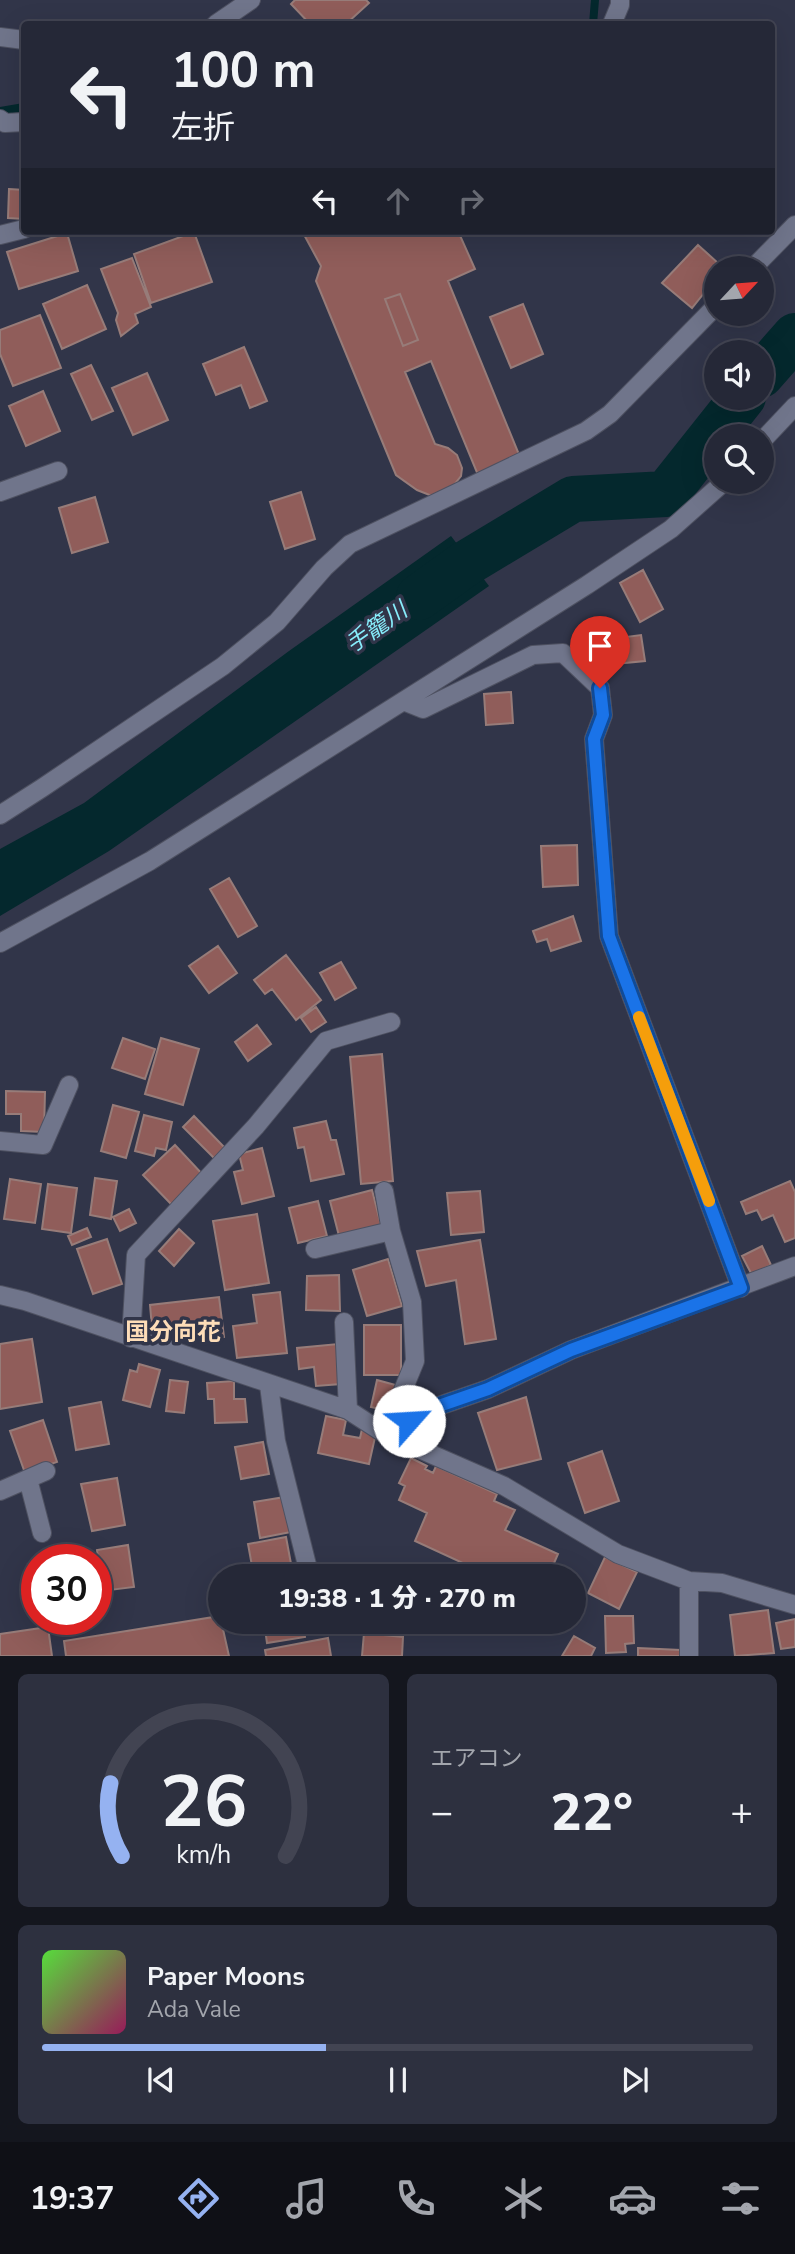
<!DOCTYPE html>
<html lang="ja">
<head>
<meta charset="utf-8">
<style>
	body { margin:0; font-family:"Nunito Sans","Noto Sans JP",sans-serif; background:#2d303f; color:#f1f3f6; height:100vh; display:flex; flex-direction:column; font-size:26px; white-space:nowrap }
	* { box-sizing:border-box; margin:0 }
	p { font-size:23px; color:#a3a6ad }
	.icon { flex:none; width:38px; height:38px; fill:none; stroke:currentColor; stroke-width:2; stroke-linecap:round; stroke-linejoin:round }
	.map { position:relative; height:1656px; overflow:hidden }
	.side { display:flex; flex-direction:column; gap:18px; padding:18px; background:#14161e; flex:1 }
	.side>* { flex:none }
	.hud { position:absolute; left:21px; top:21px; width:754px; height:214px; border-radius:7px; box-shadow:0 7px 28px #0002,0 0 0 2px #424452; background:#252837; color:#f1f3f6; overflow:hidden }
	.needle { width:46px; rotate:64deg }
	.tools { position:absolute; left:704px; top:256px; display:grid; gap:14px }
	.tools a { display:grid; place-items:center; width:70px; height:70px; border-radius:50%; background:#252837; box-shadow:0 7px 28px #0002,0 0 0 2px #424452; font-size:35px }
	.speed { position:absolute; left:21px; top:1544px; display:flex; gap:14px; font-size:35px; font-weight:700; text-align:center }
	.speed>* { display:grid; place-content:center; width:91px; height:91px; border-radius:50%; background:#252837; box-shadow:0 7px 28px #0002,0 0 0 2px #424452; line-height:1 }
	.speed .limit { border:10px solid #d22; background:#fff; color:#111 }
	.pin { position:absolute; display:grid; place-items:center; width:60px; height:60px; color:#fff; margin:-72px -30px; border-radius:50% 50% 50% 0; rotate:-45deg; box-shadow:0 0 7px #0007 }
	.pin .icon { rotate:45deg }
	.me { position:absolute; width:77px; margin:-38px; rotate:64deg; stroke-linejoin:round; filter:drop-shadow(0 0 5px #0008) }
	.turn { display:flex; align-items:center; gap:24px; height:147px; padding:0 35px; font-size:32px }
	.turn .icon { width:91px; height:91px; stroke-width:2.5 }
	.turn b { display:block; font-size:49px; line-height:60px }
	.lanes { display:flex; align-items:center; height:66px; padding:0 35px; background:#0003; justify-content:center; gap:35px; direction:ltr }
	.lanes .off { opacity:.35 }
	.big { font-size:52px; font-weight:800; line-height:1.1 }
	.side .widget { flex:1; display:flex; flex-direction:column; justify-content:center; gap:10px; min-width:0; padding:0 24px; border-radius:10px; background:#2d303f }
	.side .dial { align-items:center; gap:0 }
	.dial svg { height:182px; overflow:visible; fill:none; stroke:#424452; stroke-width:7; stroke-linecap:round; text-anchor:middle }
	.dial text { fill:#f1f3f6; stroke:none }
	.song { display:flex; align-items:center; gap:21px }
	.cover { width:84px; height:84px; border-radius:10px; background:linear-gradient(135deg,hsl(110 70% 55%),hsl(330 70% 35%)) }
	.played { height:7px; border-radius:4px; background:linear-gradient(90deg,#95b2f1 40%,#424452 40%) }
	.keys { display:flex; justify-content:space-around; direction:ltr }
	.heat { display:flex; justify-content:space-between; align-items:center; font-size:38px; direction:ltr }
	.side .tiles { flex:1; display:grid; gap:18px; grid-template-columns:1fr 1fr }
	.widget:last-child { grid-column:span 2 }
	.trip { position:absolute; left:208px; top:1564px; width:378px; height:70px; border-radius:35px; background:#252837; box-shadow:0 7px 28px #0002,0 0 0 2px #424452; font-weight:800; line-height:70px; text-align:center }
	.tab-bar { display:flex; height:112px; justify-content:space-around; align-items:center; background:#0f1016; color:#a3a6ad }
	.tab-bar .icon { width:49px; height:49px }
	.tab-bar .selected { color:#95b2f1 }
	.tab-bar b { font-size:32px; color:#f1f3f6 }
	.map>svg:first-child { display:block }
</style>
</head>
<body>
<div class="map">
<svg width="795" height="1656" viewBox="0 0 795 1656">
	<rect width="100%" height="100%" fill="#313549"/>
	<!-- water -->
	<path fill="#04282d" d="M451,536L489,586L109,851L0,916V849L84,803L289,651Z"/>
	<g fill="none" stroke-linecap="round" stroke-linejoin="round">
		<!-- stream -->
		<path stroke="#04282d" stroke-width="8" d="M593,24L595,0
			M0,111L24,107"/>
		<!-- river -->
		<path stroke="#04282d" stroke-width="46" d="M761,375L795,336
			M419,597L465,564L573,499L666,494L743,397"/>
	</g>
	<!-- building -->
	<path fill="#905d5a" stroke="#977c79" stroke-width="2" fill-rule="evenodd" d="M295,0H366L369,3L346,24H310L291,4Z
		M9,189L24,190V219L8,218Z
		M302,231H458L475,269L448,281L520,457L478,475L431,361L405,372L435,444L448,448L457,455L462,468L461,476L450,490L432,496L417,490L396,475L316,281L321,266ZM400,294L418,340L403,346L385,299Z
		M194,232L212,282L151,303L134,254Z
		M67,233L78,271L19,289L7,252Z
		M698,245L718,263L712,270L716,273V278L692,308L662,283Z
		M132,258L151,307L135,314L138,323L121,336L116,320L118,313L101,269Z
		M87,285L106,329L62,349L43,304Z
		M400,294L418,340L403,346L385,299Z
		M523,304L543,354L511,368L490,317Z
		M40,315L61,368L13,386L0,354V330Z
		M244,347L267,401L250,408L241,385L216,395L203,364Z
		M91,365L113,411L92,420L71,374Z
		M147,373L168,420L133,435L112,388Z
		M43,391L60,431L26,446L9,406Z
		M301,492L315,539L285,549L270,502Z
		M95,497L108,542L72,553L59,508Z
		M643,570L663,609L640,622L620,583Z
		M641,635L645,661L605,665L602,640Z
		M511,692L513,723L486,725L484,694Z
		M577,845L578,885L543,887L541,846Z
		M229,878L257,926L238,937L210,889Z
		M573,916L581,941L551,951L547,939L537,942L533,931Z
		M218,946L237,973L209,993L189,966Z
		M286,955L321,1000L296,1020L272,989L265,994L254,980Z
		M341,962L356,988L335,1000L320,973Z
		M316,1007L326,1022L311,1032L301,1018Z
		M257,1025L271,1044L248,1061L235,1042Z
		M123,1038L155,1049L145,1079L112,1068Z
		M161,1038L199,1049L183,1105L145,1094Z
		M382,1054L393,1181L361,1184L350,1057Z
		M6,1091L45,1092L44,1132L21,1131V1114H6Z
		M113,1105L139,1112L126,1158L101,1151Z
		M144,1115L172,1122L166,1150L156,1148L154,1156L135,1151Z
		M194,1116L226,1149L216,1160L183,1127Z
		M326,1121L331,1140H336L344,1174L311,1181L304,1147L298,1148L294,1128Z
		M175,1145L204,1176L172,1205L143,1175Z
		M262,1148L274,1196L242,1204L234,1172L243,1170L239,1154Z
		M95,1178L117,1181L111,1219L90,1215Z
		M10,1179L41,1184L35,1223L4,1219Z
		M790,1181L795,1192V1238L785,1242L773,1215L762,1220L757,1210L746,1214L741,1202Z
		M48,1184L77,1188L71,1233L42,1229Z
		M372,1190L381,1225L339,1236L330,1201Z
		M480,1191L484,1232L451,1235L447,1193Z
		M318,1201L327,1236L298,1243L289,1208Z
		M129,1209L136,1223L120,1231L113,1217Z
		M257,1214L269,1283L225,1290L213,1221Z
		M87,1228L91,1237L72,1245L68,1236Z
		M179,1229L194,1243L174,1266L159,1251Z
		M107,1239L122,1284L93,1294L77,1249Z
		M480,1240L496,1339L465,1344L456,1280L426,1286L417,1251Z
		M762,1246L771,1265L752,1275L742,1256Z
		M388,1259L402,1306L367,1316L353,1270Z
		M339,1275L340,1311L306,1310L307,1276Z
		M280,1292L287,1353L237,1358L233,1326L257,1323L253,1295Z
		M219,1297L224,1337L202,1341L199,1322L152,1328L150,1305Z
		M364,1325H401V1375H364Z
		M32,1339L42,1402L0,1409V1344Z
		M338,1344L341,1384L316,1386L314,1367L299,1369L297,1348Z
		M139,1364L160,1370L150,1407L123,1400L130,1370L137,1372Z
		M170,1380L188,1382L184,1413L166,1411Z
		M377,1380L399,1386L392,1412L371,1407Z
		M234,1381V1399H245L247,1422L215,1423L214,1399H208L207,1383Z
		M526,1397L541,1459L497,1470L478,1413Z
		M101,1402L109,1444L76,1450L69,1408Z
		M326,1416L346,1420L343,1435L360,1438L362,1429L376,1433L369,1464L318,1453Z
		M43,1420L57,1462L25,1473L10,1431Z
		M263,1442L269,1474L241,1479L235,1447Z
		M602,1451L619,1501L585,1513L568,1463Z
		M411,1458L427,1466L425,1469L433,1473L436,1466L497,1494L494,1501L515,1510L505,1530L558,1554L548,1577H493L415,1541L427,1513L399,1500L405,1486L399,1483Z
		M117,1478L125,1525L92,1531L81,1484Z
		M285,1497L291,1532L260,1538L254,1502Z
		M286,1537L292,1569L277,1572V1577H254L248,1544Z
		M128,1545L134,1587L102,1591L97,1550Z
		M605,1557L637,1572L619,1609L588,1593Z
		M37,1562V1604H36L28,1564Z
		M768,1610L774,1653L735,1656L730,1615Z
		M220,1616L229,1656H66L64,1641Z
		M605,1616H633L634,1643L625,1644L626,1652L606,1653Z
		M795,1619V1647L781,1649L776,1623Z
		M264,1622H303L305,1637L267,1643Z
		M381,1622H404V1632L381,1631Z
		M429,1622H490L489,1630Z
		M48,1627L52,1656H0V1634Z
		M364,1633L403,1637L402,1656H362Z
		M574,1636L595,1648L591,1656H562Z
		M328,1638L331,1656H266L265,1650Z
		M638,1648L680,1650V1656H638Z"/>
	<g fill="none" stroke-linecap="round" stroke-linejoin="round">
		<defs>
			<path id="street" d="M216,24L251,0
				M612,24L620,5V0
				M0,37L24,40
				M0,119L5,123L24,122
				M0,235L24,229
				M753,268L795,225
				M761,442L795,406
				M0,492L58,471
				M403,701L423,709L533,655L563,653L600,688L603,715L594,739L609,936L741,1288
				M0,815L42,788L223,666L277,622L324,568L350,544L586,431L610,414L716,306
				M0,943L150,861L587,585L671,529L725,481
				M0,1141L43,1145L69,1085
				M384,1191L391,1231L412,1302L415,1361L385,1434
				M315,1249L391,1231
				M0,1295L25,1301L348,1410L385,1434L504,1486L618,1554L689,1581L722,1583L795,1605
				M344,1322L348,1410
				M131,1338L136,1255L256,1126L326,1041L391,1022
				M269,1385L276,1441L310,1577
				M385,1434L433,1408L488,1389L571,1350L795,1266
				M28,1479L42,1533
				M0,1491L46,1471
				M689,1656V1581"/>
		</defs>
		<!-- street casing -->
		<use href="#street" stroke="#4e5161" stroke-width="20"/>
		<!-- street -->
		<use href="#street" stroke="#70758b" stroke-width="18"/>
	</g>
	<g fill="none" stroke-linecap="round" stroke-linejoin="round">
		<defs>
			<path id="route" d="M409,1421L433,1408L488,1389L571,1350L741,1288L609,936L594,739L603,715L600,688"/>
		</defs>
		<!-- route casing -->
		<use href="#route" stroke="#114b97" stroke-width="18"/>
		<!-- route -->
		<use href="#route" stroke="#1a73e8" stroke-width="12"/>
		<!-- slow -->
		<path stroke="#f59e0b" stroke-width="12" d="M639,1017L709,1201"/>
	</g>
	<g text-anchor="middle" stroke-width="7" stroke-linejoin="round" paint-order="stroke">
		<!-- water labels -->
		<g font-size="23" font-style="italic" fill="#87edfb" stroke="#313549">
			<text transform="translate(376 627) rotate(-35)" y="8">手籠川</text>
		</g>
		<!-- quarter labels -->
		<g font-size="24" font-weight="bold" fill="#fdddb8" stroke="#313549">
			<text x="173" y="1340">国分向花</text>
		</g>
	</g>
</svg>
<div class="tools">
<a><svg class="needle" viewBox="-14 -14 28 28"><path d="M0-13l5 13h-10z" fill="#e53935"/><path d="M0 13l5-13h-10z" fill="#a3a6ad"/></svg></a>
<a><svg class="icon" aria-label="sound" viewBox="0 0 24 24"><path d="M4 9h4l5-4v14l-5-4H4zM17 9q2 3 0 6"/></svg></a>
<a><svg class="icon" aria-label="search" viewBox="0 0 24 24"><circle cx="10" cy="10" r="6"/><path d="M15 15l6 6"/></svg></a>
</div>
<div class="speed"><div class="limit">30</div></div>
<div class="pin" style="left:600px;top:688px;background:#d93025"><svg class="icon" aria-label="arrive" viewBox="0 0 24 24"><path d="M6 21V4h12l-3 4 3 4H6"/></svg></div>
<svg class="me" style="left:409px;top:1421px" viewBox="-20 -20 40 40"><circle r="19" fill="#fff"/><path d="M0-13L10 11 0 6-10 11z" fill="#1a73e8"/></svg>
<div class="trip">19:38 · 1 分 · 270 m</div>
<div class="hud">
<div class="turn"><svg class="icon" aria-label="left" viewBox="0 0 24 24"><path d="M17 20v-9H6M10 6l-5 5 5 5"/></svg><div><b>100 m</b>左折</div></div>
<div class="lanes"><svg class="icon" aria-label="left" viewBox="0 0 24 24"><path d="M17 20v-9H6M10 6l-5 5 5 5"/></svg><svg class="icon off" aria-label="ahead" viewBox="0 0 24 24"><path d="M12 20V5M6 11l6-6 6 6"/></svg><svg class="icon off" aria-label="right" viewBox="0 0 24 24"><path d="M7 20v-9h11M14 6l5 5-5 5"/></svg></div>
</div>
</div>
<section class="side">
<div class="tiles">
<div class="widget dial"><svg viewBox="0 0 100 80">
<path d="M14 69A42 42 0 1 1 86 69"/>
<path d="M14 69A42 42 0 0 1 9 37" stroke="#95b2f1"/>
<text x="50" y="56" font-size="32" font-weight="700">26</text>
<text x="50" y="72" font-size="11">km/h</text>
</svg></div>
<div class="widget"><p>エアコン</p>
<div class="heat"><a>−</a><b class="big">22°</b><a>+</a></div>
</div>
<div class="widget">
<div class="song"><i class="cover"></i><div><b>Paper Moons</b><p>Ada Vale</p></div></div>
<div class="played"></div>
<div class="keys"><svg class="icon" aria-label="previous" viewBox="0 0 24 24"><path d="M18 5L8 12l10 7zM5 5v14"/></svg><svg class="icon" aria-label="pause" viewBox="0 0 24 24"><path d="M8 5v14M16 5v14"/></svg><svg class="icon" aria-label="next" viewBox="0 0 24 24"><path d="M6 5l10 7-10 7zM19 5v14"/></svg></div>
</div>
</div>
</section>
<nav class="tab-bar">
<b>19:37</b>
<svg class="icon selected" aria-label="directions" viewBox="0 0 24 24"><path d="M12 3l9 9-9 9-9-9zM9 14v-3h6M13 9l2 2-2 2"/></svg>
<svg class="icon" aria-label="music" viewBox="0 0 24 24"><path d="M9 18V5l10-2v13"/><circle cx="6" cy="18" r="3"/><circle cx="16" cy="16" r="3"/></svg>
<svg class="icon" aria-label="phone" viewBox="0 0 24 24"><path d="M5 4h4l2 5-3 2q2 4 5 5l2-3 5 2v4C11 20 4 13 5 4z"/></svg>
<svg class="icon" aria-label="climate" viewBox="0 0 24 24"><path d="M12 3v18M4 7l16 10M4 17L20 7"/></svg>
<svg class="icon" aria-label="car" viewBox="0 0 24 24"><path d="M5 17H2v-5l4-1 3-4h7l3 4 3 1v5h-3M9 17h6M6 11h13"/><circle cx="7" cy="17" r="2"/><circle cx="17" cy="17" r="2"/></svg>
<svg class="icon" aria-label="filters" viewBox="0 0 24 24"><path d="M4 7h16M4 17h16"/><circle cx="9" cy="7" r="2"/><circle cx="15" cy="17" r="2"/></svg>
</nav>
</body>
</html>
